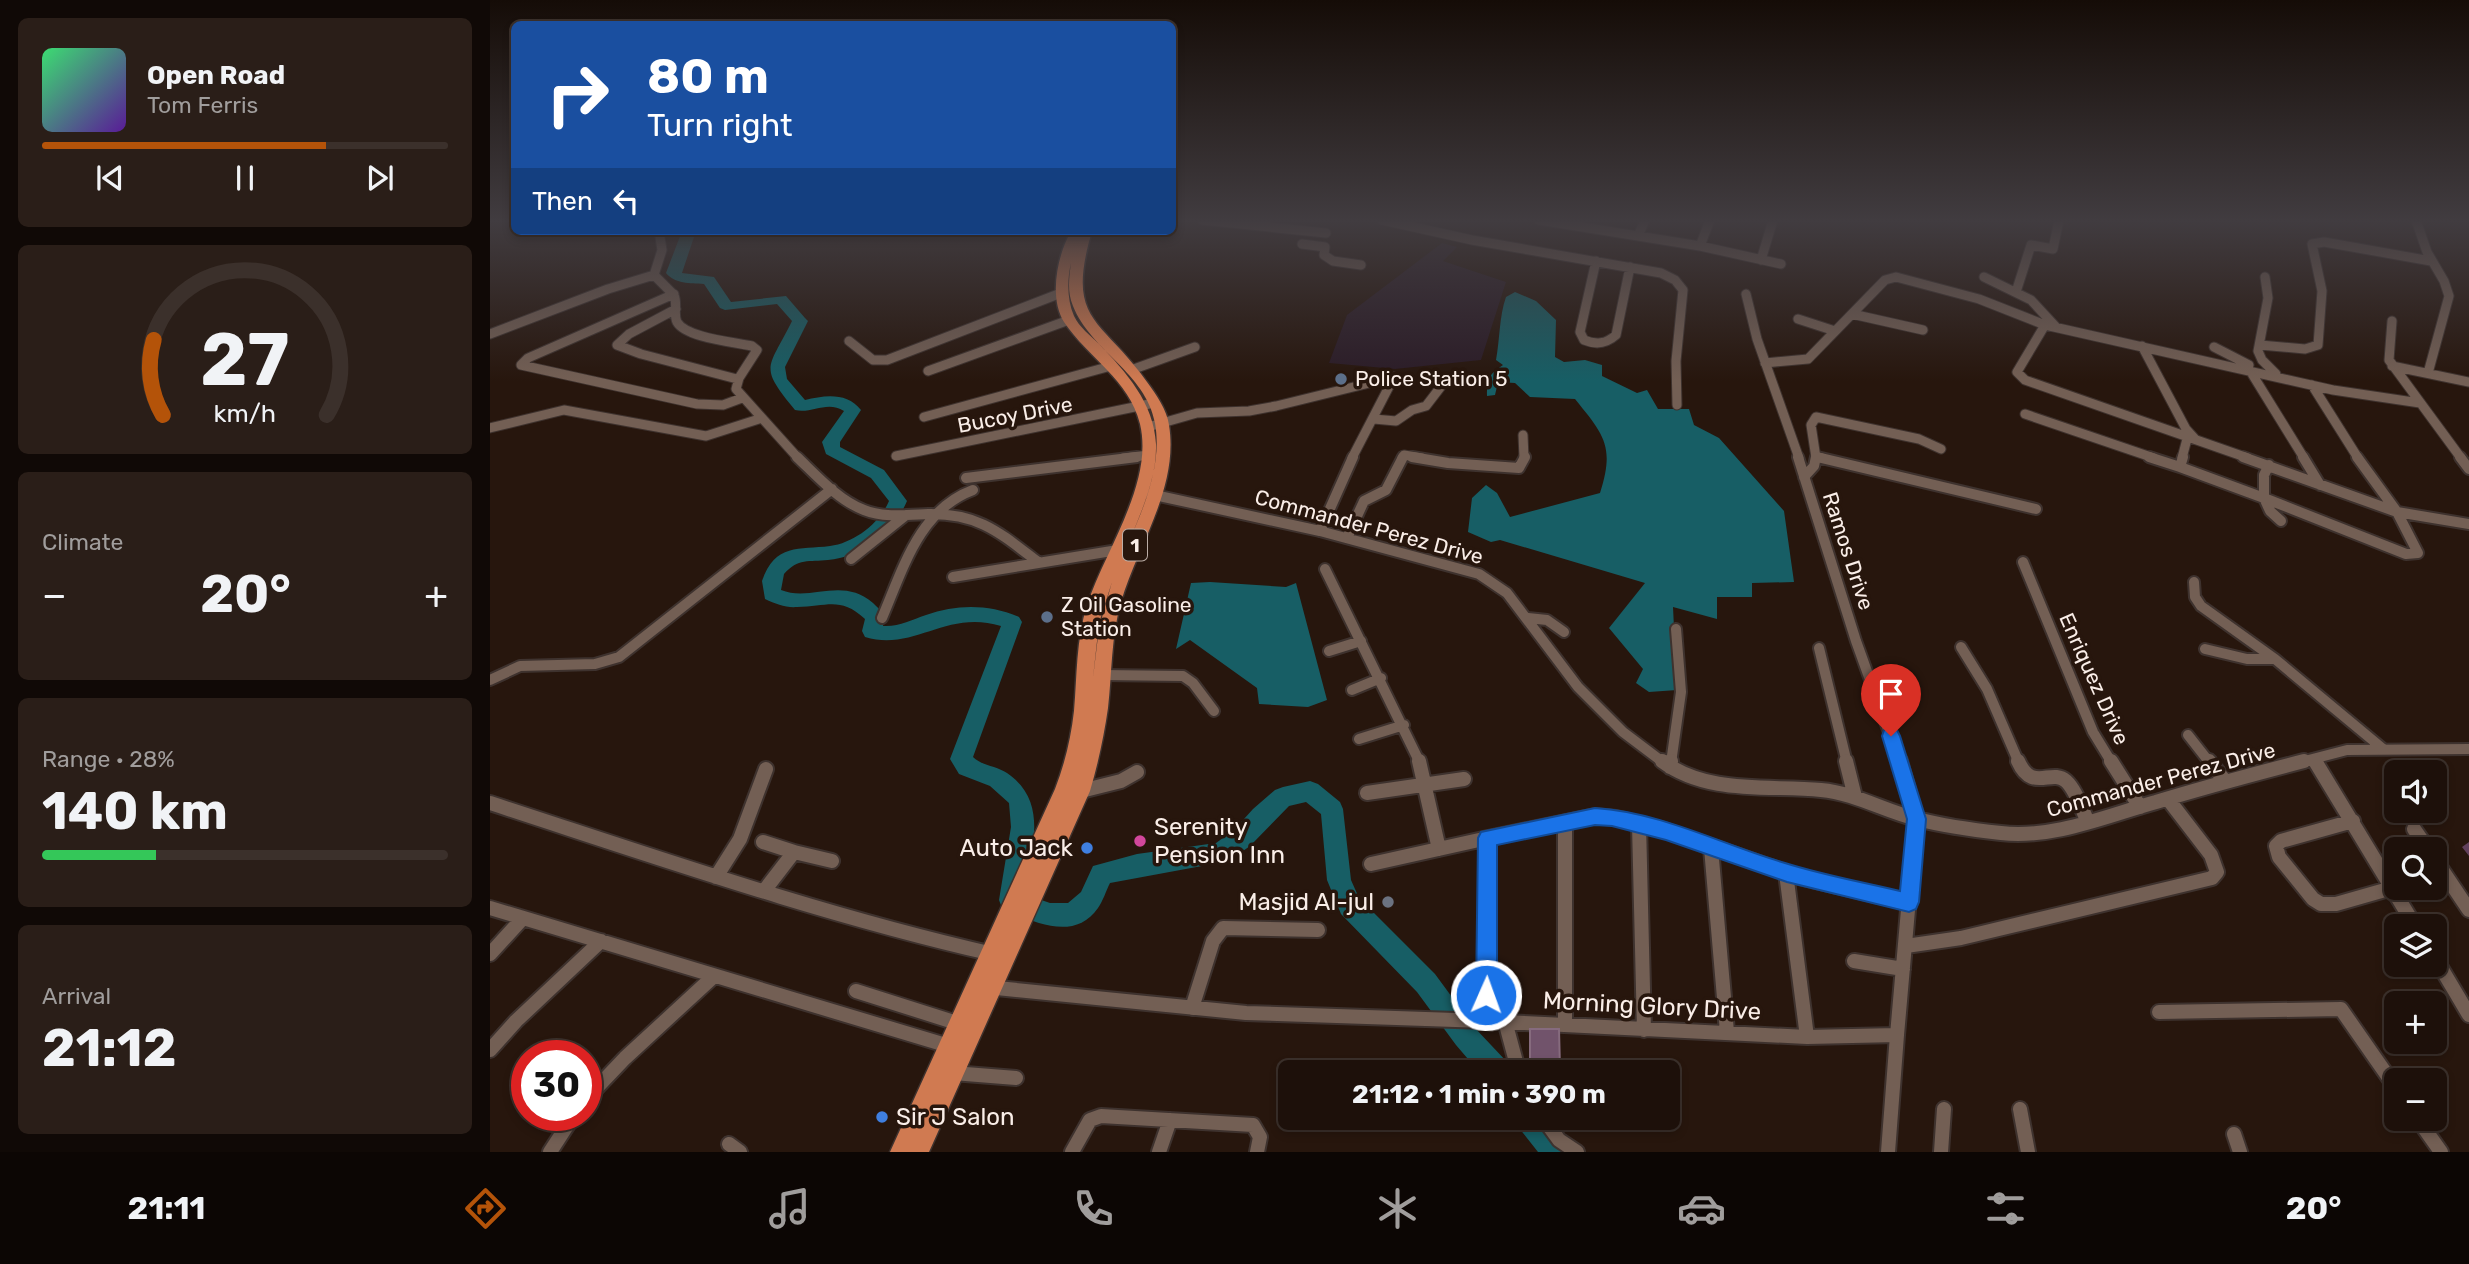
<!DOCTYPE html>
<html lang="en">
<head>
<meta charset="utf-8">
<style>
	body { margin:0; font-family:Rubik,sans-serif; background:#2a1e18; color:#f1f3f6; height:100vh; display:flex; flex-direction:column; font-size:26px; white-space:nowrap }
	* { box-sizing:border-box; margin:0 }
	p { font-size:23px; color:#a09d9c }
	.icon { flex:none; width:38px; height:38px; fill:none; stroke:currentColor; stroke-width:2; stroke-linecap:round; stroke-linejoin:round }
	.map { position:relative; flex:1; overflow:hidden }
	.side { display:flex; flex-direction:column; gap:18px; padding:18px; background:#100906; width:490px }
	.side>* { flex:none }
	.guide { position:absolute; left:21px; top:21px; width:665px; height:214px; border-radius:10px; box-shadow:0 4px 10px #0003,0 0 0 2px #3b302b; background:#1a4fa0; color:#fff; overflow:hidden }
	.controls { position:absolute; left:1894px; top:760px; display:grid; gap:14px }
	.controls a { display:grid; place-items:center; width:63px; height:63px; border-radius:10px; background:#1d100a; box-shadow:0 4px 10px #0003,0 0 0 2px #3b302b; font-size:35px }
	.speed { position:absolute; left:21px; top:1040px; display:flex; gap:14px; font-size:35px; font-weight:700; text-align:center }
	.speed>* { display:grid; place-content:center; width:91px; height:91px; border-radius:50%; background:#1d100a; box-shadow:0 4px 10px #0003,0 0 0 2px #3b302b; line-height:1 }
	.speed .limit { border:10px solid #d22; background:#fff; color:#111 }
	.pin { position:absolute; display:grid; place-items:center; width:60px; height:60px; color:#fff; margin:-72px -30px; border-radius:50% 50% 50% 0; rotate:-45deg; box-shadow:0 0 7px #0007 }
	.pin .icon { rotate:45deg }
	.me { position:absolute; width:77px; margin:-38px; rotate:2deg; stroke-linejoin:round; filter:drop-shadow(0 0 5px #0008) }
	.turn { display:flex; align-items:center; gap:24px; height:147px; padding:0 21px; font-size:32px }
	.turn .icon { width:91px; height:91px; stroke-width:2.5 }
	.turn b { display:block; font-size:49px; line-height:60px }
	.then { display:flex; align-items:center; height:66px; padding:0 21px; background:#0003; gap:14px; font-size:26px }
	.big { font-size:52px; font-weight:700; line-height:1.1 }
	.side .card { flex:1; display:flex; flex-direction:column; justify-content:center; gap:10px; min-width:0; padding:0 24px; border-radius:10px; background:#2a1e18 }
	.side .dial { align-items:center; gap:0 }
	.dial svg { height:182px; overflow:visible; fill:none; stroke:#3b302b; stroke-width:7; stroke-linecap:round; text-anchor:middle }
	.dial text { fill:#f1f3f6; stroke:none }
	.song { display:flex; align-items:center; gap:21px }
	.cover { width:84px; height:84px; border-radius:10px; background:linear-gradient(135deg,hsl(140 70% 55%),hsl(270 70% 35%)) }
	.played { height:7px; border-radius:4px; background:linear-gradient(90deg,#b45309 70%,#3b302b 70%) }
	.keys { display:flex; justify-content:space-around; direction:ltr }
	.heat { display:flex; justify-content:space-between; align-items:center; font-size:38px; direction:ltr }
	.charge { height:10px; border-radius:5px; background:linear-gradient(90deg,#34c759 28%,#3b302b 0) }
	.trip { position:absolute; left:788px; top:1060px; width:402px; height:70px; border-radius:10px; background:#1d100a; box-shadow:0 4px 10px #0003,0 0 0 2px #3b302b; font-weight:700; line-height:70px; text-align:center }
	.tabs { display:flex; height:112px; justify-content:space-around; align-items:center; background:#0c0604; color:#a09d9c }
	.tabs .icon { width:49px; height:49px }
	.tabs .on { color:#b45309 }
	.tabs b { font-size:32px; color:#f1f3f6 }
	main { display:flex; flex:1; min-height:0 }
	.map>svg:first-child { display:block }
</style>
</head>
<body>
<main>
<section class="side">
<div class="card">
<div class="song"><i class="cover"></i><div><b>Open Road</b><p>Tom Ferris</p></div></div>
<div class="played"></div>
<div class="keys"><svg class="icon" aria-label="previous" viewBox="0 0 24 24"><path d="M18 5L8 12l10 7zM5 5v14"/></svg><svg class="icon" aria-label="pause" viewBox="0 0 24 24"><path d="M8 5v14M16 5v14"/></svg><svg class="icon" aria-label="next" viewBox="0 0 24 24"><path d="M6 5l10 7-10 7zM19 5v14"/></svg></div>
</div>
<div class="card dial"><svg viewBox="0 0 100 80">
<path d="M14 69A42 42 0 1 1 86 69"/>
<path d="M14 69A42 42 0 0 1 10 36" stroke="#b45309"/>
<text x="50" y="56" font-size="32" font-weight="700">27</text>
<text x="50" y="72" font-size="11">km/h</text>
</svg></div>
<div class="card"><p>Climate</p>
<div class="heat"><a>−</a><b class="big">20°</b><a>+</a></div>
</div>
<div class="card"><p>Range · 28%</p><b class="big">140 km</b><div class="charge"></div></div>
<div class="card"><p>Arrival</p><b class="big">21:12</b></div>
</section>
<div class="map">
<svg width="1979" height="1152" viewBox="0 0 1979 1152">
	<rect width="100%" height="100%" fill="#27160d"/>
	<!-- education -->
	<path fill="#2b1c27" d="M952,243L967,247L953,261L1016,282L991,360L905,369L839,363L857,315Z"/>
	<!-- water -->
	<path fill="#175e65" d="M1025,292L1046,301L1066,320L1065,357L1074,362L1095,360L1112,365V376L1147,393L1157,390L1168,409H1199L1204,425L1229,438L1294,511L1304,582L1262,583V597H1227V619L1183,607L1187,690L1159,692L1146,683L1153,669L1119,628L1155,583L1010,540L1001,542L978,532L982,498L996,485L1007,493L1020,517L1110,493C1125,446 1114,435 1085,399L1040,397L1025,383L1008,382L1005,395L997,396C997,379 999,374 1013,365L1006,360C1010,339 1009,317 1016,297Z
		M720,582L796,587L806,583L837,700L818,707L769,704L767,688L700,640L686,649L701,583Z"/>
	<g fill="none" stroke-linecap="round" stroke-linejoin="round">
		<!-- river -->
		<path fill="#175e65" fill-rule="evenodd" d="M192,231H206L192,273L224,277L241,302L296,296L315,318L318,321L295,367L297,379L315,400C335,395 357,392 371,410L350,442V447L394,470L417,501C404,532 373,557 338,560C319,562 308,558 294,574L291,590C321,602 352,576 383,603C391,611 396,614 393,626C409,627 421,620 436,615C467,604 499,604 529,617L532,622L483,757C492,766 507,766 517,773C560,802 541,851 534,894L560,903H578L591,892L603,866L647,854L726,843L744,830L763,809L785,790L793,787L820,781L828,784L850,802L853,809L861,880L869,898L945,974L984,1027L1018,1063L1022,1073H990L966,1045L927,992L851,914L837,880L831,814L816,802L799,806L760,846L739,861L620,883C616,891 613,901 608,908C584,943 541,921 512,908L509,900L521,827L519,803L500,786L469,774L460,759L511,626C456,609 424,652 375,637L372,631L375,619C350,596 337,607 307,607C296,608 286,604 275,599L272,581C285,543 309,550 340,546C364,543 390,523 399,501L381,478L336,454L332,442L354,411C337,400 322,414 305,410C268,365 278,370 302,321L287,304L235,310L230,308L214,284C200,283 185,284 176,273Z
			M1025,1118H1057L1076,1142L1080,1152H1048L1029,1128Z"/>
		<defs>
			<path id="minor-far2" d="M712,220L836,233
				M892,220L982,240L1171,273L1185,280L1193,290L1186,361L1187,405
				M1049,220L1210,246L1291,264
				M1926,220L1937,252L1954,281L1959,296L1938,373
				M1148,236L1155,220
				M812,244L835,247L834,255L843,261L871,265
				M1210,246L1220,220
				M1271,260L1283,220
				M1106,261L1090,332L1094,340C1106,345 1116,344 1126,335L1140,267
				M164,275L172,250L169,231
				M1494,277L1541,300L1566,327
				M1775,277L1778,298L1768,351L1772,360L1786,374
				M1526,292L1541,245L1563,249L1569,220
				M184,294L38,358L31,365L207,404L233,405L252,398
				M1256,294L1267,339L1309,458
				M186,309L139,334L127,345L151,354L247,379
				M1362,314L1433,330
				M1308,319L1345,331
				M1902,321L1899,360L1971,458
				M1555,325L1527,372L1535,380L1758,458
				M0,334L118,289L164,275L184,295C188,304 183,314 187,322C196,338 245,342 262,346L267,350L249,378L246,389L308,458
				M359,341L383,360H397L571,293
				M1770,345L1815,349L1828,345L1832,291L1822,244L1834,242L1941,261
				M1652,346L1696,429L1706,440
				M1724,347L1759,365
				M1275,363L1318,359L1395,280L1406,277L1489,299L1555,325L1843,390L1930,403
				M1902,366L1979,382
				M1759,369L1814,458
				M641,370L705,347
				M438,371L579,320
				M1822,385L1868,458
				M1535,414L1664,458
				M434,417L621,366
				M884,419L906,421L922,410L936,406L956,380L991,378
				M658,427L707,413L759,411L786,406L904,377
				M0,428L74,410L216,436L269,419
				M1033,435L1034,458
				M406,456L664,403
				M1327,457L1332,458
				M633,458L659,455
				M862,458L904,377
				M912,458L914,455L932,458
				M1326,458L1321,425L1326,417L1429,439L1451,449
				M1692,458L1697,439"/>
			<path id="minor-far1" d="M307,457C326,475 348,500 374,510C394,518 417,515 438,514C489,513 510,533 548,562
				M922,457L958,463L1029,468L1035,457
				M1308,457L1366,641L1410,763
				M1327,457L1546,509
				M1659,457L1690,467
				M1693,457L1690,467L1774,498V475L1779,465
				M1753,457L1907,512L1979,524
				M1813,457L1830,485
				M1970,457L1979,469
				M1314,477L1324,466L1326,457
				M476,478L647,457
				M660,494L830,531L989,574L1017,593L1088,687L1133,732L1174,763
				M1774,498L1916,554L1928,553L1907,512L1867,457
				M1774,498L1780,511L1791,521
				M830,531L863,457
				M857,538L874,501L896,490L913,457
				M361,559L416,515
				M1533,562L1603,732L1622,763
				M835,569L930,763
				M463,577L634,549
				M1704,582L1705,597L1711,606L1785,659L1892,748
				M392,618C413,569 429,510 483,490
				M1038,618L1057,620L1074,632
				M1471,647L1497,689L1529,763
				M1329,648L1357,763
				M1715,649L1757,659H1785
				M839,651L871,641
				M612,675L693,676L703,683L724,711
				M0,680L30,666L105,664L129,657L342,489
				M862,690L891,678
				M1698,735L1720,763
				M869,739L914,725
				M1824,759L1826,763
				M1181,763L1191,692L1186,629
				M1807,763L1857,750L1979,749"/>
			<path id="minor" d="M929,761L949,849
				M1172,761C1218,795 1278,785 1331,790C1365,793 1394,811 1427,819C1454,826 1483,830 1511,833C1563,839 1616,816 1666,802C1715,787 1764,774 1814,761
				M1356,761L1365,797
				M1528,761C1542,793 1561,768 1576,781C1586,790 1592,810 1598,822
				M1621,761L1650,807
				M1719,761L1735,781
				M1825,761L1925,926
				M1180,767L1181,761
				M591,791L631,781L647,772
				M877,793L974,779
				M0,803C166,857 332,915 503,954
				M1863,821L1791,841L1786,846L1789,857L1823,899L1831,904H1846L1902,888
				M1075,822V1025
				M1149,824L1154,1030
				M1924,829L1938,849
				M273,842L304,852
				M1221,848L1237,1032
				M1944,858L1979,910
				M881,864L998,838
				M1296,873L1317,1037
				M226,877L250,839L276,769
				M274,891L304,852L342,861
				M0,908L459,1046
				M1416,946L1471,938L1722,878L1727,872L1721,855L1678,799
				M0,954L33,918
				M1944,956L1979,1015
				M1364,961L1413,969
				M497,987L756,1013L995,1021L1317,1037L1407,1035L1426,819L1410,761
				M366,991L470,1024
				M702,1008L723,941L733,928L828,930
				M1669,1012L1851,1009L1906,1088
				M995,1021L998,838L1105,816L1126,818L1174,830L1309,877L1419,903
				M1015,1021L1029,1073
				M0,1050L26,1021L111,941
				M463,1073L526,1078
				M96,1099L135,1058L224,976
				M1530,1109L1538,1152
				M1053,1118L1069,1140L1087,1152
				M1927,1118L1951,1152
				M1744,1134L1750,1152
				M239,1144L250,1152
				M60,1152L84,1115
				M582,1152L600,1120L611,1116L763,1125L770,1137L767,1152
				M669,1152L680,1120
				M1398,1152L1407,1035
				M1451,1152L1454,1109"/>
			<path id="highway" d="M590,231H602C575,323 611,317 657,382C666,394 677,410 679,425C689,488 648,544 631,602C621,637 622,672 618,708C614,736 608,764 600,791L439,1152H400L565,789C575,763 581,738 584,711C587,676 586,640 597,605C615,550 664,483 650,424C639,379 598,358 574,322C559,298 567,258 579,235L589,237ZM581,263C579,278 577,292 583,306C600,350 656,373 665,423C672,463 656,501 641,537C653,509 667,476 666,444C664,403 636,372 609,344C601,336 589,327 584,316C577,300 577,280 581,263ZM622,582L609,628L603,678L609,623Z"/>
		</defs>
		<!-- minor-far2 casing -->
		<use href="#minor-far2" stroke="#3e322e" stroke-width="11"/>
		<!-- minor-far1 casing -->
		<use href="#minor-far1" stroke="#3e322e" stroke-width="14"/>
		<!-- minor casing -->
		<use href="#minor" stroke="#3e322e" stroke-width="18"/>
		<!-- highway casing -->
		<use href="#highway" stroke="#3e322e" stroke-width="3"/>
		<!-- minor-far2 -->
		<use href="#minor-far2" stroke="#735f54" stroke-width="9"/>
		<!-- minor-far1 -->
		<use href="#minor-far1" stroke="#735f54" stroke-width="10"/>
		<!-- minor -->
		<use href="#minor" stroke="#735f54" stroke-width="14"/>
		<!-- highway -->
		<use href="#highway" fill="#d07a51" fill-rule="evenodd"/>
	</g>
	<!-- wall -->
	<path fill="#61405c" d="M1979,842V856L1972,847Z
		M1040,1029L1070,1069L1069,1073H1039V1043Z"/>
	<!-- building -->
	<path fill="#71536b" stroke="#866b7e" stroke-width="2" d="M1040,1029H1069L1070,1069L1040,1068Z"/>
	<!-- sky -->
	<linearGradient id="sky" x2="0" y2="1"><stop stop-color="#150c07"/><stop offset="0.58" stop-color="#413c40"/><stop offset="1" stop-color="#413c40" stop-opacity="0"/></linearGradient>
	<rect width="1979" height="381" fill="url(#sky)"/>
	<!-- route -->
	<path fill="#1a73e8" stroke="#114b97" stroke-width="2" d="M1401,728L1407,730L1410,736L1436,819L1429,902L1426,909L1419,912L1297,882L1176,840L1122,826L1105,825L1007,845V995L1004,1003L996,1006L989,1003L986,995L988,838L991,832L1105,808C1171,812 1233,845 1295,863C1333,875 1372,882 1410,891L1417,819L1392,736L1394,730Z"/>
	<!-- markers -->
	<g fill="#5c6f8a" stroke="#27160d" stroke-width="2.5">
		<circle cx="851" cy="379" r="7"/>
		<circle cx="557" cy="617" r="7"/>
	</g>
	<circle fill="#d1479c" stroke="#27160d" stroke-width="2.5" cx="650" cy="841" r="7"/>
	<g fill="#3f7fe0" stroke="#27160d" stroke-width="2.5">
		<circle cx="597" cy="848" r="7"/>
		<circle cx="392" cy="1117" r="7"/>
	</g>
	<circle fill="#6b7280" stroke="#27160d" stroke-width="2.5" cx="898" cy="902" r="7"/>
	<g text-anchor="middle" stroke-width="7" stroke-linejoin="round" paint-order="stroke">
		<!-- shield labels -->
		<rect fill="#27160d" stroke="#bbada6" stroke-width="2" x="633" y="529.5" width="24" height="31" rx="5"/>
		<g font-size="19" font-weight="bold" fill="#faeee8">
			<text x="645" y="552">1</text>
		</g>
		<!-- poi labels -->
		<g font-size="21" fill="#faeee8" stroke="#27160d" text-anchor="start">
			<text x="865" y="386">Police Station 5</text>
			<text x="571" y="612">Z Oil Gasoline<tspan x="571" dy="24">Station</tspan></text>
		</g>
		<!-- street labels -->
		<g font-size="21" fill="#faeee8" stroke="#27160d">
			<text transform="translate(525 415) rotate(-11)" y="7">Bucoy Drive</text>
			<text transform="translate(879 527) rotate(15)" y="7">Commander Perez Drive</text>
			<text transform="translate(1358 551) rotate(72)" y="7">Ramos Drive</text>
			<text transform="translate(1604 679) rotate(66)" y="7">Enriquez Drive</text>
			<text transform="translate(1671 780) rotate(-15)" y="7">Commander Perez Drive</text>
		</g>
		<!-- near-poi labels -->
		<g font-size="24" fill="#faeee8" stroke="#27160d" text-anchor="start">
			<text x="664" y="835">Serenity<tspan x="664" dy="28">Pension Inn</tspan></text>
			<text x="583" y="856" text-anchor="end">Auto Jack</text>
			<text x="884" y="910" text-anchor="end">Masjid Al-jul</text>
			<text x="406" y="1125">Sir J Salon</text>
		</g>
		<!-- near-street labels -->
		<g font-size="24" fill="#faeee8" stroke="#27160d">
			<text transform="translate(1162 1006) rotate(3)" y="8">Morning Glory Drive</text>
		</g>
	</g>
</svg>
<div class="controls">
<a><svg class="icon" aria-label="sound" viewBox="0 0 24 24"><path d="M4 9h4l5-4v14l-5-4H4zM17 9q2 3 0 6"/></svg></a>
<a><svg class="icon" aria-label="search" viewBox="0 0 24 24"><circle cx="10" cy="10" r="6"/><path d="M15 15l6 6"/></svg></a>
<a><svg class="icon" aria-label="layers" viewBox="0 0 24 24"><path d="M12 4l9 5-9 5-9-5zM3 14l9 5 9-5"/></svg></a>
<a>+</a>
<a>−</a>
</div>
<div class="speed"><div class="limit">30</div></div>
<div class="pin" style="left:1401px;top:736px;background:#d93025"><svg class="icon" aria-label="arrive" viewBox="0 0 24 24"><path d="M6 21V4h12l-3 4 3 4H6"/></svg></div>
<svg class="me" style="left:996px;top:995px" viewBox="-20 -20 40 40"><circle r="17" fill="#1a73e8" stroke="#fff" stroke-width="3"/><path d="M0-11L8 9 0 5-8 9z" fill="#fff"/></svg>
<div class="trip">21:12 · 1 min · 390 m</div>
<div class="guide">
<div class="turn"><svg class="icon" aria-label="right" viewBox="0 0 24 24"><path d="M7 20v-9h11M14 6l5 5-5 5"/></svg><div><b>80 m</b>Turn right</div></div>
<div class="then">Then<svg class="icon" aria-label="left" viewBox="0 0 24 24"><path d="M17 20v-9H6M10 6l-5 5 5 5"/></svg></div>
</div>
</div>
</main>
<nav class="tabs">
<b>21:11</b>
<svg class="icon on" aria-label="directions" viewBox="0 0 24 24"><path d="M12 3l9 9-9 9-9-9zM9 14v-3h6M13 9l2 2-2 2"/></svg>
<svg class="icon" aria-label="music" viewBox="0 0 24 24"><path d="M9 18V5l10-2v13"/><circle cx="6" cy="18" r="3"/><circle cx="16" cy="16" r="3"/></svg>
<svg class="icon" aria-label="phone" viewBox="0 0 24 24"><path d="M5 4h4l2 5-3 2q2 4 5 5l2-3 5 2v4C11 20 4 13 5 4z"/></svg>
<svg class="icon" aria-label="climate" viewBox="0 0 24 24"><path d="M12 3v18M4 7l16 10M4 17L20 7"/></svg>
<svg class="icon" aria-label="car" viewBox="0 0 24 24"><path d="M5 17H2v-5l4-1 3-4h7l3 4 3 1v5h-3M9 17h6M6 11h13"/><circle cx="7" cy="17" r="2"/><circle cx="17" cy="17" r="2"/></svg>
<svg class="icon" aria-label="filters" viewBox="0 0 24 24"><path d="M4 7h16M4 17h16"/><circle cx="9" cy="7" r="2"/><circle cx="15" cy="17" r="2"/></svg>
<b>20°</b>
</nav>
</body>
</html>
